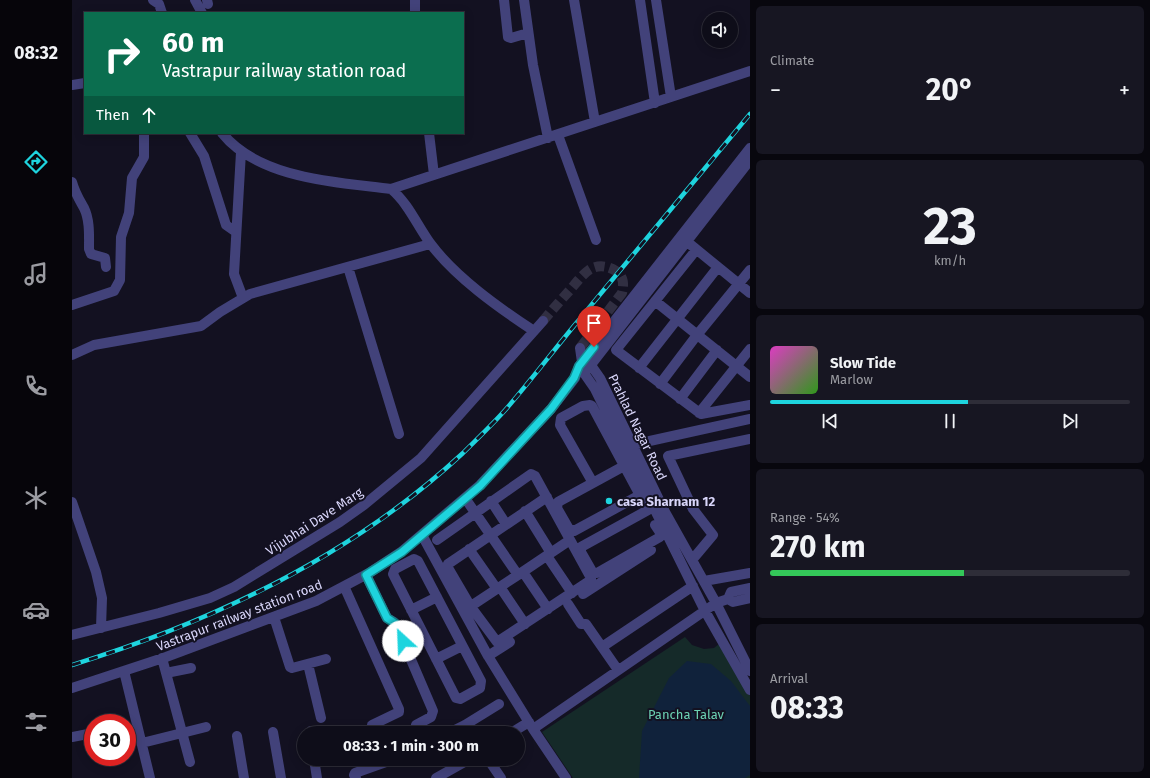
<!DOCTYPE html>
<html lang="en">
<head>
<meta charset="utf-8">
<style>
	body { margin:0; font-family:"Fira Sans",sans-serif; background:#171622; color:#f1f3f6; height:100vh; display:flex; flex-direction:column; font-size:15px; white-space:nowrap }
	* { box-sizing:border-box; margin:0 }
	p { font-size:13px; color:#9b9ca2 }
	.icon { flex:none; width:22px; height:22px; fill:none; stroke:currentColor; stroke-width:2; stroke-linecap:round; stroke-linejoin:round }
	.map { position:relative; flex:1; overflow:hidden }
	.panel { display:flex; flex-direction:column; gap:6px; padding:6px; background:#08070e; width:400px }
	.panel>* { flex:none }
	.top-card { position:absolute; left:12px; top:12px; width:380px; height:122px; border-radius:0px; box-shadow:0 2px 10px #0003,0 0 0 1px #2e2d38; background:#0b6e4f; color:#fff; overflow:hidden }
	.fabs { position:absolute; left:630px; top:12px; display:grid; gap:8px }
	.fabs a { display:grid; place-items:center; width:36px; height:36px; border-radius:50%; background:#0e0d19; box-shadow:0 2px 10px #0003,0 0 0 1px #2e2d38; font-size:20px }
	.speed { position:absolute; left:12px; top:714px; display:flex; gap:8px; font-size:20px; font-weight:700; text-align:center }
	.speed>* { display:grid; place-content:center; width:52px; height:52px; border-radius:50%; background:#0e0d19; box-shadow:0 2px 10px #0003,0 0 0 1px #2e2d38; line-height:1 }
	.speed .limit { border:6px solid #d22; background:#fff; color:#111 }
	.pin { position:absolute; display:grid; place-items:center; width:34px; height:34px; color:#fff; margin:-41px -17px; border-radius:50% 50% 50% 0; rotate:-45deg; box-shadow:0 0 4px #0007 }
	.pin .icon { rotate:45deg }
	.me { position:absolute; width:44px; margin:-22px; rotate:335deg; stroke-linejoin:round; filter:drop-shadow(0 0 3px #0008) }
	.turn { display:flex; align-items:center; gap:14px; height:84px; padding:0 12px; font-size:18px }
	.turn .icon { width:52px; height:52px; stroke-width:2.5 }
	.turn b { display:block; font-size:28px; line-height:34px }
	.then { display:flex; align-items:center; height:38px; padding:0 12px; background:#0003; gap:8px; font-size:15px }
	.big { font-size:30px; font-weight:700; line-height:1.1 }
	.panel .card { flex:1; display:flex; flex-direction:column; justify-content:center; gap:6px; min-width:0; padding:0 14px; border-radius:6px; background:#171622 }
	.panel .dial { align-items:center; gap:0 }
	.dial b { font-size:52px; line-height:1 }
	.song { display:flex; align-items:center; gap:12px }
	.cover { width:48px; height:48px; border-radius:6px; background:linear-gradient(135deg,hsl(310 70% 55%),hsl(110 70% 35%)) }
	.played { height:4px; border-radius:2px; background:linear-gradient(90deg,#1ed4de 55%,#2e2d38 55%) }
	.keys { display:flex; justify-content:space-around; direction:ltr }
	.heat { display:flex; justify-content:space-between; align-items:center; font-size:22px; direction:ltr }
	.charge { height:6px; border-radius:3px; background:linear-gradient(90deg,#34c759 54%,#2e2d38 0) }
	.trip { position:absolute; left:225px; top:726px; width:228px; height:40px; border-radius:20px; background:#0e0d19; box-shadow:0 2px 10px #0003,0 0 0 1px #2e2d38; font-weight:700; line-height:40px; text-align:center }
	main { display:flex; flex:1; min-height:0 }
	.menu { display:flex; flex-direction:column; width:72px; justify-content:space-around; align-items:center; background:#06050a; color:#9b9ca2 }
	.menu .icon { width:28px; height:28px }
	.menu .on { color:#1ed4de }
	.menu b { font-size:18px; color:#f1f3f6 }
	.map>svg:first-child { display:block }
</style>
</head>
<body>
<main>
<nav class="menu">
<b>08:32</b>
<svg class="icon on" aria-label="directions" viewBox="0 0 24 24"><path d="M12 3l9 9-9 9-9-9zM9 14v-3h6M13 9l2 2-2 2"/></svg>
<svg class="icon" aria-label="music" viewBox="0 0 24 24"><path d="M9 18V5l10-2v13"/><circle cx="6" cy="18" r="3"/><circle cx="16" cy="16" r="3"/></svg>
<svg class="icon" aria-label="phone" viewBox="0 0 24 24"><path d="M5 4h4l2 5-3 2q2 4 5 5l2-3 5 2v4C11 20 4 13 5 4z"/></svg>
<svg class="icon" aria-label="climate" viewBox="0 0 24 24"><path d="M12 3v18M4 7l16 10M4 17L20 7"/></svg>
<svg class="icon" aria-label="car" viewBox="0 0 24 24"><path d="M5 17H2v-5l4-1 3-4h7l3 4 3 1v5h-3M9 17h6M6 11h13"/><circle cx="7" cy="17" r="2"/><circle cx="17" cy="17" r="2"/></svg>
<svg class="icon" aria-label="filters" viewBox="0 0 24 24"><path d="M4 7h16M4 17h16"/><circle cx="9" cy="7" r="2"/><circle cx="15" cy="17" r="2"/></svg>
</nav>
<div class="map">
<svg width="678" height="778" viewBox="0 0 678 778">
	<rect width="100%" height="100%" fill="#131121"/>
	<!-- green -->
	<path fill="#152a29" d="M613,637L620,645L632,649L642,648L652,640L678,688V778H501L470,732Z"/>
	<!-- water -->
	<path fill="#10223b" d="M615,661L639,664L659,681L678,706V775L673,778H567L570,731L597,678Z"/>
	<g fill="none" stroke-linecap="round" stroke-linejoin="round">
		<!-- minor-tunnel -->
		<path stroke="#312f42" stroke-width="10" stroke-dasharray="10 5" stroke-linecap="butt" d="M471,321C480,310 489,300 498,290C504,283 510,275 517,270C526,264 536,266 544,271C552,277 552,284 550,293L508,348"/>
		<!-- minor -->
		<path stroke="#42427a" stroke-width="10" d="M81,0L87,4L90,13
			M123,0L130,13
			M135,0L136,4
			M432,0L436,37L439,38L456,33
			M452,0L461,65L476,138
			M502,0L523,122
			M568,0L583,103
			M584,0L599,97
			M343,13V0
			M0,85L13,83
			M118,133L132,156L154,225L164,232
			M150,133C187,179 264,182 319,189C336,203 345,225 358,243C383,277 427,308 462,331
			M357,133L362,175
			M486,135L524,240
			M169,152L162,274L171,298
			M0,182C3,193 7,199 12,208C18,220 17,236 17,249L19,254L33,258L34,267
			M319,189L678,71
			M619,245L678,293
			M624,250L544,350L629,414L678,405
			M276,267L327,434
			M583,301L678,377
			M0,305L42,291L48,280L49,237L57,213L60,178L72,157V133
			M508,348L510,362
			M0,355L22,345L129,326L148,312L178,294L358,244
			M514,358L528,378L593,512L644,603L678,671
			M507,366L523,389L633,611L678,690
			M567,368L646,267
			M515,370L678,160
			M588,384L625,335L678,270
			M608,399L645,350
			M627,413L678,349
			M555,446L678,419
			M552,466L486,502L485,508L497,529L502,531L568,495
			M521,483L488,425L489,418L511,406L518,405L520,406L571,501
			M393,498L446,575L393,610
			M419,501L434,524
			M0,502L24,572L30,598L29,628
			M576,510L509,547V552L521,573H525L588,537L589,534L583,525
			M453,511L479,553
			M350,535L416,656L461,729
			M365,540L459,474L463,476L519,578V580L425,642L399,607L375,566L376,564L475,497
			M397,549L425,589
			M475,556L500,593
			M342,559L346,561L409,681L408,688L388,699L384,698L321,574L323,569Z
			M620,560L641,535L621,509L596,456L678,439
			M451,572L476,609
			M294,575L315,618L322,622L325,627L361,711L359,717L344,725
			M446,575L498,540
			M632,581L678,573
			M272,586L327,709V712L300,725L302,733
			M428,587L453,624
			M511,594L579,550
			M656,599L659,592L678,588
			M496,604L509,624H514L546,670
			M339,610L365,597
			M202,617L218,667L220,668L254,659
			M0,635L87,613L138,598L162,587L268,522L292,505L349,458L471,321
			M530,647L621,586
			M416,656L438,642
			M90,658L118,762
			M364,659L390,646
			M236,664L249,718
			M52,671L78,778
			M94,673L119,668
			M0,688L94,657L244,601L297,573L329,552L408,485L479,409L503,378L507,366L678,148
			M239,731V733
			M201,732L209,778
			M377,733L393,725L427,704
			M439,733L457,722
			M165,736L172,778
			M0,737L21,733
			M70,743L134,727
			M242,759L245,778
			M416,759L429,778
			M284,778L282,775L283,773L314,762V759
			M364,778L398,759
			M494,778L461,729L644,603L656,599L661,602L678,598"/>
		<defs>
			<path id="rail" d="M0,665C143,621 280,556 391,453C406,438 421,424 435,408C459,380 482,350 506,321C563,252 621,183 678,114"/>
		</defs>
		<!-- rail casing -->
		<use href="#rail" stroke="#1ed4de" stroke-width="4.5"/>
		<!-- rail -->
		<use href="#rail" stroke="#131121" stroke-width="3" stroke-dasharray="9" stroke-linecap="butt"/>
	</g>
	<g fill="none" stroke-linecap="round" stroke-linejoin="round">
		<defs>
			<path id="route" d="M331,641L324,624L315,618L294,575L330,552L408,486L479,409L502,378L507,366L522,347"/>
		</defs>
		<!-- route casing -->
		<use href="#route" stroke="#148a90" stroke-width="10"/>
		<!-- route -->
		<use href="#route" stroke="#1ed4de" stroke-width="7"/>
	</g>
	<!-- markers -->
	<circle fill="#1ed4de" stroke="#131121" stroke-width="1.5" cx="537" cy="501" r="4"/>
	<g text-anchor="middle" stroke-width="4" stroke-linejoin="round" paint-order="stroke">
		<!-- street labels -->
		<g font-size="13" fill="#d9d6fa" stroke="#131121">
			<text transform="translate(566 427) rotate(64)" y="5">Prahlad Nagar Road</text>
			<text transform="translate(242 521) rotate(-33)" y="5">Vijubhai Dave Marg</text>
			<text transform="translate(167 615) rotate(-21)" y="5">Vastrapur railway station road</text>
		</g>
		<!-- poi labels -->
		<g font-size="13" font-weight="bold" fill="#d9d6fa" stroke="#131121" text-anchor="start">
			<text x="545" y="506">casa Sharnam 12</text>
		</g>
		<!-- park labels -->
		<g font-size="13" fill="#6cd0b2" stroke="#131121">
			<text x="614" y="719">Pancha Talav</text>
		</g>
	</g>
</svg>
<div class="fabs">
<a><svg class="icon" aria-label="sound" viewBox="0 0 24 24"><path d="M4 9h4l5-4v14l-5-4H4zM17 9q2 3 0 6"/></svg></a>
</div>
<div class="speed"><div class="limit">30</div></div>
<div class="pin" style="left:522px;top:347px;background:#d93025"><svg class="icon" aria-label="arrive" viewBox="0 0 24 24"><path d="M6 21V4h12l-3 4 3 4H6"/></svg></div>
<svg class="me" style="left:331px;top:641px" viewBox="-20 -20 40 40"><circle r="19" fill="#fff"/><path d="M0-13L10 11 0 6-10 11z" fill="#1ed4de"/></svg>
<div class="trip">08:33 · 1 min · 300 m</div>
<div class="top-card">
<div class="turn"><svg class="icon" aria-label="right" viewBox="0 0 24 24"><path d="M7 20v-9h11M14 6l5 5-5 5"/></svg><div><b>60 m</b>Vastrapur railway station road</div></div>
<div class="then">Then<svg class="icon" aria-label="ahead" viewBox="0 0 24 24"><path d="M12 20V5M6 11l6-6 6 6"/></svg></div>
</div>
</div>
<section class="panel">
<div class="card"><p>Climate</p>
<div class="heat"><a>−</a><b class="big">20°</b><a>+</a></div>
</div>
<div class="card dial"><b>23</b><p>km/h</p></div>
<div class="card">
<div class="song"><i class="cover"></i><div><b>Slow Tide</b><p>Marlow</p></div></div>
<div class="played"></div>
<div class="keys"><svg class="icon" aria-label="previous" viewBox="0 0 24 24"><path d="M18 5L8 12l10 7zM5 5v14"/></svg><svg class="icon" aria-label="pause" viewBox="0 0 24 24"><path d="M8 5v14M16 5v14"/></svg><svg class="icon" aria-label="next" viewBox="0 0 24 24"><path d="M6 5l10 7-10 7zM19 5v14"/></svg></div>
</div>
<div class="card"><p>Range · 54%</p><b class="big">270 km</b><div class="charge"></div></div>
<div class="card"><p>Arrival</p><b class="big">08:33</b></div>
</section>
</main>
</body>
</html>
